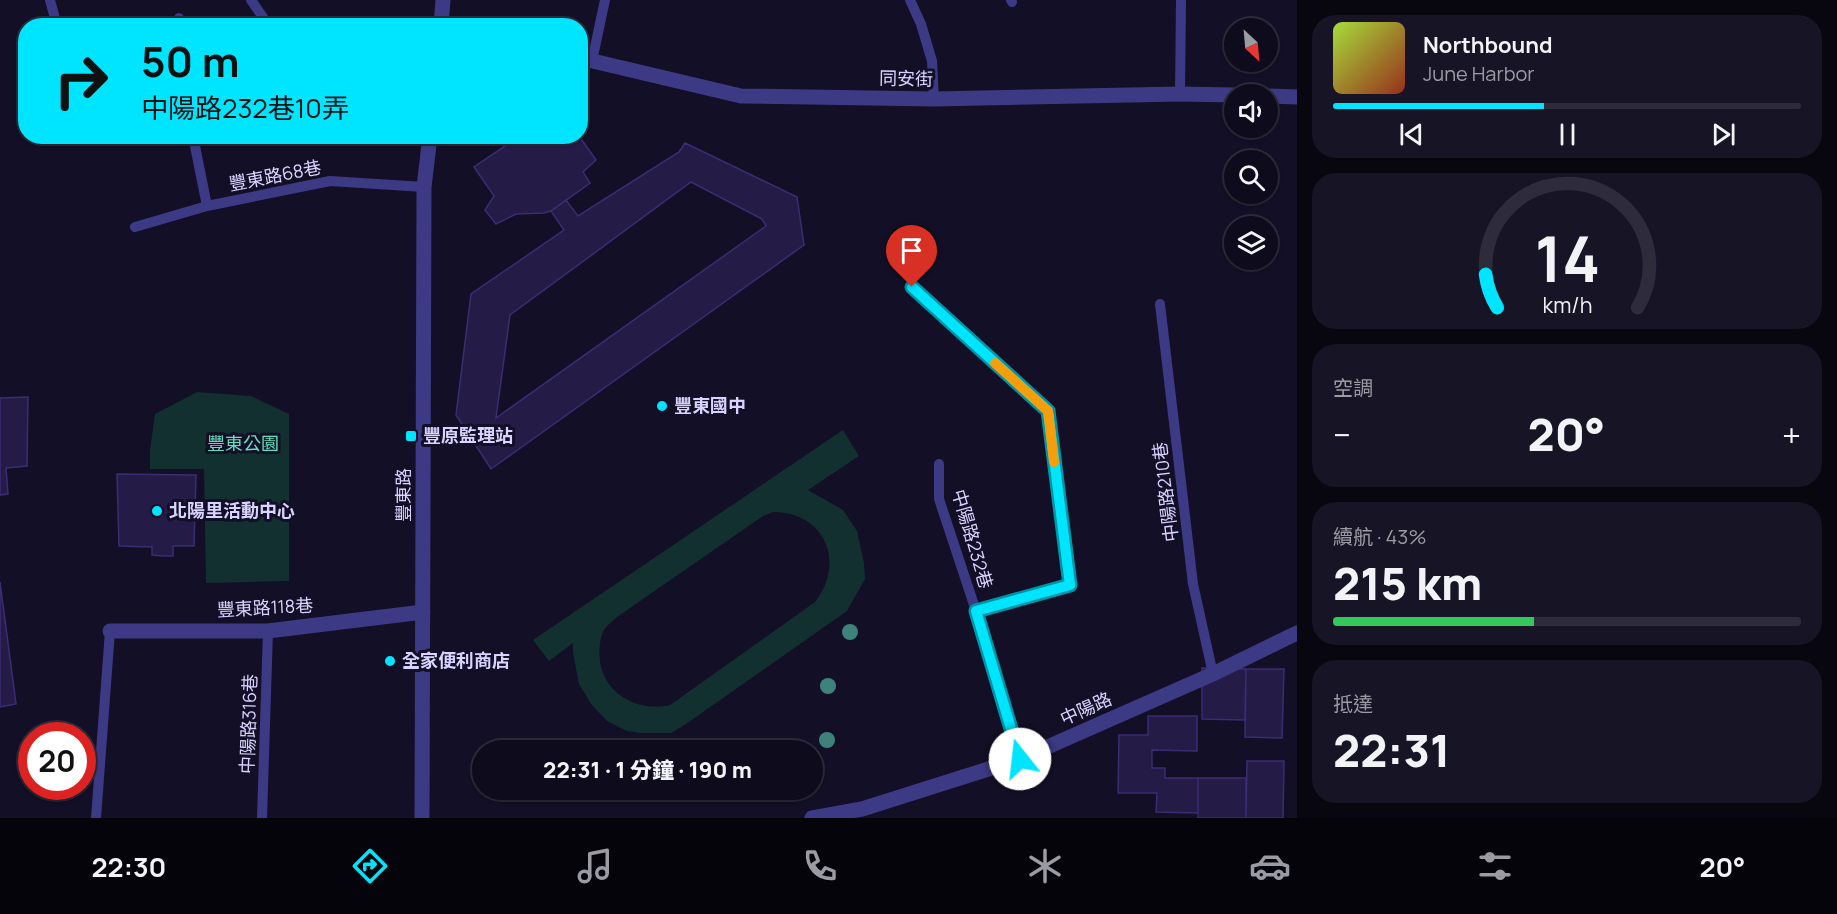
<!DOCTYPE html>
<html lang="zh-TW">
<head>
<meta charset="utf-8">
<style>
	body { margin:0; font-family:Manrope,"Noto Sans TC",sans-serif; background:#171425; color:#f1f3f6; height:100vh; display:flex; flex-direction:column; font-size:22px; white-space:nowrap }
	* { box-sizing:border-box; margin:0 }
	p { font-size:20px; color:#9b9ba3 }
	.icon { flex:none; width:33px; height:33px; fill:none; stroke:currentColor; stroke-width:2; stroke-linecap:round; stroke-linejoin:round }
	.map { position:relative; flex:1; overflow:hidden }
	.panel { display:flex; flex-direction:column; gap:15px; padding:15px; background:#08060f; width:540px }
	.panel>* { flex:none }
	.hud { position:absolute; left:18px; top:18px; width:570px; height:126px; border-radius:24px; box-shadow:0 2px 4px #0004,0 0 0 2px #2e2b3b; background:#00e5ff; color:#111; overflow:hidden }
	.needle { width:39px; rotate:154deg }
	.fabs { position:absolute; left:1224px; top:18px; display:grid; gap:12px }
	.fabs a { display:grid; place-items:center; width:54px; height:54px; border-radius:50%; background:#0e0b1c; box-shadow:0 2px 4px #0004,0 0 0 2px #2e2b3b; font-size:30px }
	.speed { position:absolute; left:18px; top:722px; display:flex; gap:12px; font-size:30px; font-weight:700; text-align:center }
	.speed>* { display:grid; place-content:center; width:78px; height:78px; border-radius:50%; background:#0e0b1c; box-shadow:0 2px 4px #0004,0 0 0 2px #2e2b3b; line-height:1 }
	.speed .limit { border:9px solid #d22; background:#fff; color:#111 }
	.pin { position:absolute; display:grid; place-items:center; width:51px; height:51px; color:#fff; margin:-62px -26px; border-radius:50% 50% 50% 0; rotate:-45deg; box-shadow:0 0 6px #0007 }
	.pin .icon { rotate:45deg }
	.me { position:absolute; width:66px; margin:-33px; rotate:344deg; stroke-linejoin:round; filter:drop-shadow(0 0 4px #0008) }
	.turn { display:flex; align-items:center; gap:21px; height:126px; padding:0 24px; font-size:27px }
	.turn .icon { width:78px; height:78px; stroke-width:2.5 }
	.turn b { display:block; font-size:42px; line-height:51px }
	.big { font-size:45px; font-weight:800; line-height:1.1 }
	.panel .tile { flex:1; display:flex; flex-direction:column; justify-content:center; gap:9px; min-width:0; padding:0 21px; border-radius:24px; background:#171425 }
	.panel .dial { align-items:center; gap:0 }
	.dial svg { height:156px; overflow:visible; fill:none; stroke:#2e2b3b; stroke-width:7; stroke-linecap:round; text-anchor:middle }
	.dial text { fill:#f1f3f6; stroke:none }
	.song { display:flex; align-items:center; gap:18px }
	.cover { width:72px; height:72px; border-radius:9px; background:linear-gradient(135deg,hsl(80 70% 55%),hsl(10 70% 35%)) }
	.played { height:6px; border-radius:3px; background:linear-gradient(90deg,#00e5ff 45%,#2e2b3b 45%) }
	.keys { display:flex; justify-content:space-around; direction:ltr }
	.heat { display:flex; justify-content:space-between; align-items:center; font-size:33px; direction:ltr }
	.charge { height:9px; border-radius:4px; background:linear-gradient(90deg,#34c759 43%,#2e2b3b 0) }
	.trip { position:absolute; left:472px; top:740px; width:351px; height:60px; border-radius:30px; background:#0e0b1c; box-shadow:0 2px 4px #0004,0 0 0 2px #2e2b3b; font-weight:800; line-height:60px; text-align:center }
	.dock { display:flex; height:96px; justify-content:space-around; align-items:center; background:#06040b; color:#9b9ba3 }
	.dock .icon { width:42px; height:42px }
	.dock .selected { color:#00e5ff }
	.dock b { font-size:27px; color:#f1f3f6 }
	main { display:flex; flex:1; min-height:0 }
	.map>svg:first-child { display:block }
</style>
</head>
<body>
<main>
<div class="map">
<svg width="1297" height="818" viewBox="0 0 1297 818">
	<rect width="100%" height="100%" fill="#130f26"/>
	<!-- green -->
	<path fill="#12302f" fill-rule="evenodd" d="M197,392L251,396L289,414V581L206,583L204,469H150V450L155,414Z
		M843,430L859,456L808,490L843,510L857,531L864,563L865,579L847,611L686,724L671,733H641L627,731L607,721L591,704L579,684L573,653V643L549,661L533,640ZM773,512C825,512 846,562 815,602L670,705C639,712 606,696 600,662C599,652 599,639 604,630C607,625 613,621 617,617L763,516Z"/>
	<!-- building -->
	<path fill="#241b47" stroke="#3b2d73" stroke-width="1.5" fill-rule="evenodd" d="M520,136H565L567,139L571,136H579L596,160L583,172L590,183L551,211L544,213L516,214L496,224L485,210L494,196L474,167Z
		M685,143L797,197L804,245L491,469L456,415L471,294L564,230L551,211L566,200L578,216L679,152ZM691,182L762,219L766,226L496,418L510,315Z
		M28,397L27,466L6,468L8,494L0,495V398Z
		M117,474L196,475L194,546H173V556H163L152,555V547L119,546Z
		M0,582L16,704L0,707Z
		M1202,668L1246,669L1245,720L1202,719Z
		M1246,669H1284L1282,738L1245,737Z
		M1148,716H1197V751L1152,750V768H1165V778H1198V813L1156,812L1157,793H1118L1119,735H1148Z
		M1247,761H1284L1283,818H1246Z
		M1198,778H1246V818H1198Z"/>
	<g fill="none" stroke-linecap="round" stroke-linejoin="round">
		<!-- lane -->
		<path stroke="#3d3a85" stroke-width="10" d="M50,0L57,26
			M251,0L269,26
			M910,0L921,24L932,61L934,99
			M1011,0L1012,2
			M177,26L179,18
			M592,61L605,0
			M1180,94L1181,0
			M193,136L207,206
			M135,227L207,206L330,181L424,187
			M912,287L1048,411L1070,585L976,611
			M1160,304L1193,584L1213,674
			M939,464V499L976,611L1020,759
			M96,818L110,631
			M262,818L268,631"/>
		<!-- street -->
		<path stroke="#3d3a85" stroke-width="15" d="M441,26L443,0
			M580,58L741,96L934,99L1180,94L1234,95
			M1268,96L1297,97
			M110,631H268L423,612
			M422,818L424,187L430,136
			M812,818L862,809L1020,759L1213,674L1297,633"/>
	</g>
	<!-- trees -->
	<g fill="#3d827b">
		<circle cx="850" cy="632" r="8"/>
		<circle cx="828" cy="686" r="8"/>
		<circle cx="827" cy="740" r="8"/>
	</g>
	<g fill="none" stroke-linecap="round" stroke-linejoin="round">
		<defs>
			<path id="route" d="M912,287L1048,411L1070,585L976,611L1020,759"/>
		</defs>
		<!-- route casing -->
		<use href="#route" stroke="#0095a6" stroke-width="15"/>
		<!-- route -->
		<use href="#route" stroke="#00e5ff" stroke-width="10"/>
		<!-- slow -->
		<path stroke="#f59e0b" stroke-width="10" d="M995,363L1048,411L1054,462"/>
	</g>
	<!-- markers -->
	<g fill="#00e5ff" stroke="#130f26" stroke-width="2">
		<circle cx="662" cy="406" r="6"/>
		<rect x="405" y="430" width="12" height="12" rx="3"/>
		<circle cx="157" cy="511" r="6"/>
		<circle cx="390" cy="661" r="6"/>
	</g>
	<g text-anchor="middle" stroke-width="6" stroke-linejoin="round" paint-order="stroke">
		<!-- street labels -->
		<g font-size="18" fill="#d9d4ff" stroke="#130f26">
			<text transform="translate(906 79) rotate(1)" y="6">同安街</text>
			<text transform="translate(275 176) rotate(-11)" y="6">豐東路68巷</text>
			<text transform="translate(1166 492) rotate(-97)" y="6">中陽路210巷</text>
			<text transform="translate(404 495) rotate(-90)" y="6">豐東路</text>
			<text transform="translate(972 539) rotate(74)" y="6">中陽路232巷</text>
			<text transform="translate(265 608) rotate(-3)" y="6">豐東路118巷</text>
			<text transform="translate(1086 709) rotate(-24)" y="6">中陽路</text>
			<text transform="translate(249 724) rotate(-88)" y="6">中陽路316巷</text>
		</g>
		<!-- poi labels -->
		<g font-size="18" font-weight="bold" fill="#d9d4ff" stroke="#130f26" text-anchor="start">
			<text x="674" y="412">豐東國中</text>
			<text x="423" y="442">豐原監理站</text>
			<text x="169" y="517">北陽里活動中心</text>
			<text x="402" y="667">全家便利商店</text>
		</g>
		<!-- park labels -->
		<g font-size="18" fill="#5fe0c0" stroke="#130f26">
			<text x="243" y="450">豐東公園</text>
		</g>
	</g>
</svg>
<div class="fabs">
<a><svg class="needle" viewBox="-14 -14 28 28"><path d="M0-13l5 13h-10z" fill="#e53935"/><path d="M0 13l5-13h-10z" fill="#9b9ba3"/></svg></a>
<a><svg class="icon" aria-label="sound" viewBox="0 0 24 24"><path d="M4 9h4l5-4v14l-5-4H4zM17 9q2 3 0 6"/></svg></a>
<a><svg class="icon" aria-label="search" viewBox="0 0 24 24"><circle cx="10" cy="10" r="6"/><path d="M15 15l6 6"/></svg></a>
<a><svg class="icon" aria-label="layers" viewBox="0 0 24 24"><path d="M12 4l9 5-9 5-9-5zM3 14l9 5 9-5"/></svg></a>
</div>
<div class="speed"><div class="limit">20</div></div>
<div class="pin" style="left:912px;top:287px;background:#d93025"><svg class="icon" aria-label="arrive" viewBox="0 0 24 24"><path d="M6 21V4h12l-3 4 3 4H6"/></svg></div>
<svg class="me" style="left:1020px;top:759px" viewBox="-20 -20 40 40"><circle r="19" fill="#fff"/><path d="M0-13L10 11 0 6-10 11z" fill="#00e5ff"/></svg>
<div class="trip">22:31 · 1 分鐘 · 190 m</div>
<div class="hud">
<div class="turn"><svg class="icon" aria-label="right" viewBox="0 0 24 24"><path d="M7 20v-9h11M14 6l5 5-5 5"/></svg><div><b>50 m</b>中陽路232巷10弄</div></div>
</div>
</div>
<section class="panel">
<div class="tile">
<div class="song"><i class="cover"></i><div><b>Northbound</b><p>June Harbor</p></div></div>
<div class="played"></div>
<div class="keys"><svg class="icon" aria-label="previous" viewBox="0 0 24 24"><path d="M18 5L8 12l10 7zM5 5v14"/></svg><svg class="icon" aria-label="pause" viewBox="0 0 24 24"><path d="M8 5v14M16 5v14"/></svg><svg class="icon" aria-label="next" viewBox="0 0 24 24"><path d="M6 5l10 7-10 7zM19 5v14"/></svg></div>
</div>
<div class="tile dial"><svg viewBox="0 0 100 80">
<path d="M14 69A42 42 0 1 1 86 69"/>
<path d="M14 69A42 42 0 0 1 8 52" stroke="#00e5ff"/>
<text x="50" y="56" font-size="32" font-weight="700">14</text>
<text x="50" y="72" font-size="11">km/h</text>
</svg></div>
<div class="tile"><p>空調</p>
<div class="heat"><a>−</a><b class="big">20°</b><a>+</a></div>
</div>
<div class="tile"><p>續航 · 43%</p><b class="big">215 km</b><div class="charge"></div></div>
<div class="tile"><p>抵達</p><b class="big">22:31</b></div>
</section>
</main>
<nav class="dock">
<b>22:30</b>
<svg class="icon selected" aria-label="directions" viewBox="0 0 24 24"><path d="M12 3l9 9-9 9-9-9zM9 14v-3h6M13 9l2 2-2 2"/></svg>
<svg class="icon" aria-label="music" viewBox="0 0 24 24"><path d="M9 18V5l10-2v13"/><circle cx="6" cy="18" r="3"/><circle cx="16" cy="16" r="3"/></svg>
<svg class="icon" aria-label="phone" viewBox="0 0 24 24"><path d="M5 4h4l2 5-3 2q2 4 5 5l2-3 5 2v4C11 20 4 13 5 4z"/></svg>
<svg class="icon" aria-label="climate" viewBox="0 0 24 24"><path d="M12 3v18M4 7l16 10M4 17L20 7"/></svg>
<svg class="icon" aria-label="car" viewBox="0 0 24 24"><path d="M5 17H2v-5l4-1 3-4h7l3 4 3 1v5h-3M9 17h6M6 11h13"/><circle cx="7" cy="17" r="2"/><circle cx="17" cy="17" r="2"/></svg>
<svg class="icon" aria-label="filters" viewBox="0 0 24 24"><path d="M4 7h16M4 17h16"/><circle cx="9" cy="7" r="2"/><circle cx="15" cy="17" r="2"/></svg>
<b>20°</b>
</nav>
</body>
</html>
